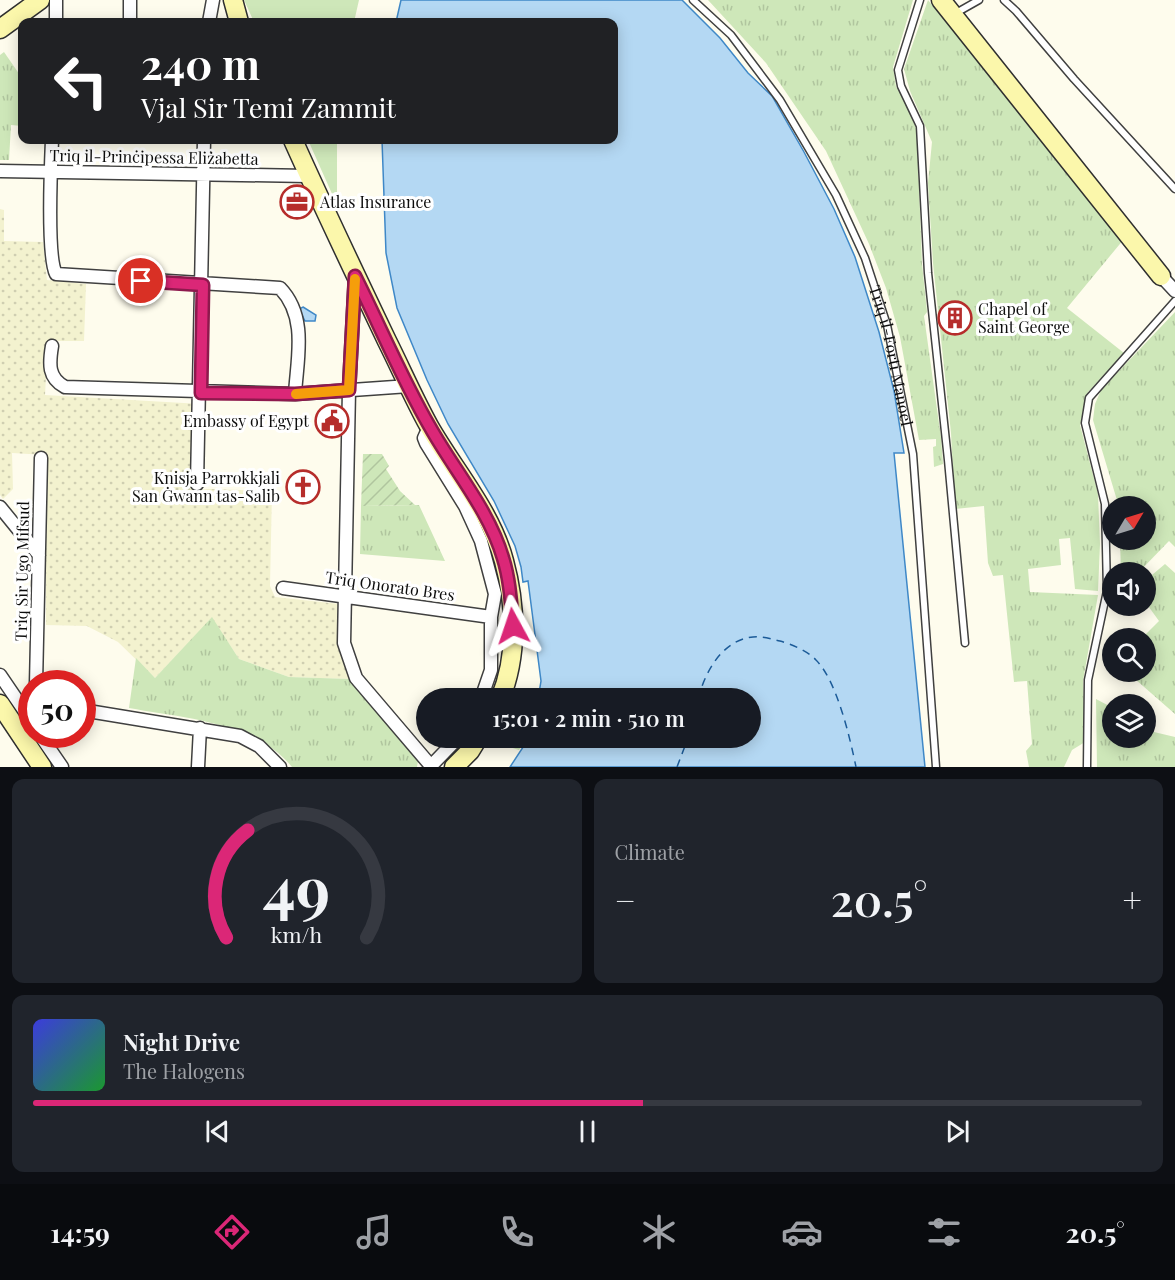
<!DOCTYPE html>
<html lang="en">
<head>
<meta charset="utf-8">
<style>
	body { margin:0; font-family:"Playfair Display",serif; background:#20242c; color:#f1f3f6; height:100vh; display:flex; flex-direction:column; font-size:22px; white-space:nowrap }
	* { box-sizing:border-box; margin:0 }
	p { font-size:20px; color:#9ea1a6 }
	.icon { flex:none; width:33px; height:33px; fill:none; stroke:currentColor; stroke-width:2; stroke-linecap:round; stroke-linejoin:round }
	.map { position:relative; height:767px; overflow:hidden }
	.side { display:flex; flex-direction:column; gap:12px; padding:12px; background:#0d0f14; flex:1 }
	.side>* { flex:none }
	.banner { position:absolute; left:18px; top:18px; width:600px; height:126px; border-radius:12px; box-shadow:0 3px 15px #0003; background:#202124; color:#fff; overflow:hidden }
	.needle { width:39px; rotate:52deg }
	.controls { position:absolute; left:1102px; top:496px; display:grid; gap:12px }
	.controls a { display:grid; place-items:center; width:54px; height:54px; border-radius:50%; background:#171b24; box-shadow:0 3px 15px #0003; font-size:30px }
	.speed { position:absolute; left:18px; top:670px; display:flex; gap:12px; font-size:30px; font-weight:700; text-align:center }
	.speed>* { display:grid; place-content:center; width:78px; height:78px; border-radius:50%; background:#171b24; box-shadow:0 3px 15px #0003; line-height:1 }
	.speed .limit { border:9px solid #d22; background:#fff; color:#111 }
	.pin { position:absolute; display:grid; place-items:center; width:51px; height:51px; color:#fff; margin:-26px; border:3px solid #fff; border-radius:50%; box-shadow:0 2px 6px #0007 }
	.me { position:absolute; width:66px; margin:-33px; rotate:355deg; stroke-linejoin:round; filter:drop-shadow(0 0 4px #0008) }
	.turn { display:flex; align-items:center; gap:21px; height:126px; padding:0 24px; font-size:27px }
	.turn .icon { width:78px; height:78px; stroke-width:2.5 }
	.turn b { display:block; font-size:42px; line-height:51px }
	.big { font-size:45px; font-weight:600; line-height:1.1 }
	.side .widget { flex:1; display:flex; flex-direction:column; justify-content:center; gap:9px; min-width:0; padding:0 21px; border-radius:12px; background:#20242c }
	.side .dial { align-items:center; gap:0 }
	.dial svg { height:156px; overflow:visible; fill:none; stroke:#363941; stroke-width:7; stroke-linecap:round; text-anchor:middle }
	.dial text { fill:#f1f3f6; stroke:none }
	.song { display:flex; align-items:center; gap:18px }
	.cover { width:72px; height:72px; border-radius:9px; background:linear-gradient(135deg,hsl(240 70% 55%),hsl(130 70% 35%)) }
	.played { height:6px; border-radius:3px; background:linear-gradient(90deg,#db2777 55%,#363941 55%) }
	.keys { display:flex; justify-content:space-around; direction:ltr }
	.heat { display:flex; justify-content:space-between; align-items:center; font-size:33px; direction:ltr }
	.side .tiles { flex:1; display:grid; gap:12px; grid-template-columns:1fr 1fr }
	.widget:last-child { grid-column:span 2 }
	.trip { position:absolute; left:416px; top:688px; width:345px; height:60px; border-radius:30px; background:#171b24; box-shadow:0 3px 15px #0003; font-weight:600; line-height:60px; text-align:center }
	.tabs { display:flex; height:96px; justify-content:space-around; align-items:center; background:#090b0e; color:#9ea1a6 }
	.tabs .icon { width:42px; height:42px }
	.tabs .current { color:#db2777 }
	.tabs b { font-size:27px; color:#f1f3f6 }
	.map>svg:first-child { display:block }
</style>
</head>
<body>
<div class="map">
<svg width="1175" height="767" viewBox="0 0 1175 767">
	<defs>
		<pattern id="farmland-dots" width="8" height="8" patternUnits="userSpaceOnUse" patternTransform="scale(1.5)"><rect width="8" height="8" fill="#f3f2cf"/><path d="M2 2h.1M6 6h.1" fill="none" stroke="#cfceb1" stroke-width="1.8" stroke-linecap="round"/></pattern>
		<pattern id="grass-tufts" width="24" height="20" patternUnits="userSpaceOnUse" patternTransform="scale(1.5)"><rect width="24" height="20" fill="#cee7b9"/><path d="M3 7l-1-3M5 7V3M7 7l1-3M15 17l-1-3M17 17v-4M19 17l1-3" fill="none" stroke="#b0c59e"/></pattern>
		<pattern id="garden-furrows" width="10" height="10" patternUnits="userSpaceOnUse" patternTransform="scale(1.5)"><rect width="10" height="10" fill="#cee7b9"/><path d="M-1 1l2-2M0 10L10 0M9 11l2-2" fill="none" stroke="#b0c59e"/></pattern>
	</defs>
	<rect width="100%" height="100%" fill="#fefced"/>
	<!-- farmland -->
	<path fill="url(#farmland-dots)" d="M0,209L4,210V241L43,242L47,280L86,284L84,341H48L45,395L201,404L196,491L207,489L272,491L270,586L275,597L339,604L351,679L289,677L239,659L212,618L155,678L118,642L87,626L46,625V455L12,453L13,489L3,499L0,495Z"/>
	<!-- grass -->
	<path fill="url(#grass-tufts)" d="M708,0H913L893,67L896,87L904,98L917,131L922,264L927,312L924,316L941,438L943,464L934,467L933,447L936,446V439L919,440L900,337L886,288L869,244L826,151L766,63Z
		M928,0L997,85L1000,83L1105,220L1124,239L1067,308L1124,353L1088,392L1080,425L1098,494L1100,544L1098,591L1075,589L1070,538L1059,539L1061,565L1028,569L1030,592L1098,595L1083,681L1085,742L1072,750L1064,767H1029L1026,751L1032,744L1027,681L1014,682L1003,575L993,576L988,563L984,506L955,509L951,433L933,263L928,183L932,142L910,91L904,69Z
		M4,52L22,78V126L11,125L9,160H0V55Z
		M1175,312V547L1169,541L1138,573H1121L1120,540H1146V507H1119L1093,420L1095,404L1101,390Z
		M419,505L445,561L360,554L361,506Z
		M1165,564L1175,573V714L1127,672H1146V639H1141L1159,621L1146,603V580Z
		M212,617L239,659L289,677L351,679L418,761L417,767H292C256,722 183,718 129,708L136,658L155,678Z
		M1096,699L1113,708V738H1146V727L1154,732L1175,737V767H1097Z"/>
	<!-- park -->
	<path fill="#cee7b9" d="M244,0H359L354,22H254Z
		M308,140H337V195L333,196Z"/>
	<!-- garden -->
	<path fill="url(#garden-furrows)" d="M363,454H382L389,466L386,469L400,491L415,505L361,506Z
		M506,738H527L519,750L503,745Z"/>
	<!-- water -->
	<path fill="#b4d8f3" stroke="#3f88c7" stroke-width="1.5" d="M401,0H682L720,38L748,73L772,96L804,152L834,209L855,257L879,332L894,391L904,453H894L925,767H510L529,738H750V699H538L541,681L528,581L523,582L521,567L515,546L494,501L448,424L427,380L397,308L386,253L382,140H614V22H396Z
		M303,307L316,315L315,321H305L299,309Z"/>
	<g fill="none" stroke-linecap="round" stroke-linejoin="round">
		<!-- ferry -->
		<path stroke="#1c5b98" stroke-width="1.5" stroke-dasharray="8 6" stroke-linecap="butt" d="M698,699C705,672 722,640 753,637C762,636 771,639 780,641C791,644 808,651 816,660C837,681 850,738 856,767
			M677,767L688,738"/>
		<defs>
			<g id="lane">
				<path id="s1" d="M693,0L731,35L780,100L836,195L865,258L887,325L913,454L936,767"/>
				<path d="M920,0L898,70L901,86L920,126L928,273L948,460L965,643"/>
				<path d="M1004,0L1016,11L1074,79L1175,189"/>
				<path d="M956,13L979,0"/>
				<path d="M1087,767L1088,680L1107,591L1105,504L1085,423L1089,398L1175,301"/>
			</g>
			<path id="street" d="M56,22V0
				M130,22V0
				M209,22L213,0
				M52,140C51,163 47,257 56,274L280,288C308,317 297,359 295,394
				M0,171L308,176
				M1161,276L1175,291
				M355,278L349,390L344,643L356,678L431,766
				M52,346C49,364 48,378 65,387L295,394L409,386
				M429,427L424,438L426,443L465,506L481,541L495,594L491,617V670L481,699
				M197,484L204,140
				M0,507L39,555
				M283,588L491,617
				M0,675L32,722
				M36,684L41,458
				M82,710L240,736L259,746L280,767
				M40,735L62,767
				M198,767L200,728
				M430,767L458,738"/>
			<path id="secondary" d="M233,0L239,22
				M941,0L1161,276
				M0,29L40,0
				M293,140C323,207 355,274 387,341C401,369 414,399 429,426C454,470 491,511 504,561C516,605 518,656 500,699
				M0,704L42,767
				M454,767L470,751L478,738"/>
		</defs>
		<!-- lane casing -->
		<use href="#lane" stroke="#404040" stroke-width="9"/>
		<!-- street casing -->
		<use href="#street" stroke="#404040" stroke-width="15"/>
		<!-- secondary casing -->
		<use href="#secondary" stroke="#2f2f2f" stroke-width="21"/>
		<!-- lane -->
		<use href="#lane" stroke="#fff" stroke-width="6"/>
		<!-- street -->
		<use href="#street" stroke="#fff" stroke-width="12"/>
		<!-- secondary -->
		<use href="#secondary" stroke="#fbf7ab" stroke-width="18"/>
	</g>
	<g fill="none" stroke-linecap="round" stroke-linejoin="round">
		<defs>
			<path id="route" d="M141,281L203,285L201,393L295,394L349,390L355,276C380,326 402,379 430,427C454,470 489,510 503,558C510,580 511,603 513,626"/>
		</defs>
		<!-- route casing -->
		<use href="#route" stroke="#8e194d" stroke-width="15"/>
		<!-- route -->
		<use href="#route" stroke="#db2777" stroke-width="10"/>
		<!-- slow -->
		<path stroke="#f59e0b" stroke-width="10" d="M296,394L349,390L355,279"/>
	</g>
	<!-- icons -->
	<defs>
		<symbol id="office-ring" viewBox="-11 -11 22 22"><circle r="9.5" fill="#fff" stroke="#b62d2b" stroke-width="1.5"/><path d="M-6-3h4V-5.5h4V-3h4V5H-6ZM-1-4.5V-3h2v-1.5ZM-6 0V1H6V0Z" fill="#b62d2b"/></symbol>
		<symbol id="building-ring" viewBox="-11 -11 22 22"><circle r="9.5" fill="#fff" stroke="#b62d2b" stroke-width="1.5"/><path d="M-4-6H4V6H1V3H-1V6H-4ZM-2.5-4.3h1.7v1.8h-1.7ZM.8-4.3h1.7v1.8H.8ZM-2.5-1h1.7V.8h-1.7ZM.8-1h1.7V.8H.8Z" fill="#b62d2b"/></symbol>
		<symbol id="civic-ring" viewBox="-11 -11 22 22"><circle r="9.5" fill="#fff" stroke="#b62d2b" stroke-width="1.5"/><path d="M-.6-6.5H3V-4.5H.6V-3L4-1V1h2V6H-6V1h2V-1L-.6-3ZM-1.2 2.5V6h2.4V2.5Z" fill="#b62d2b"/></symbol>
		<symbol id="church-ring" viewBox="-11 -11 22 22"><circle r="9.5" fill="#fff" stroke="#b62d2b" stroke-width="1.5"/><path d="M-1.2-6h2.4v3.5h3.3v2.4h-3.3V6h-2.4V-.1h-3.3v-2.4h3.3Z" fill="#b62d2b"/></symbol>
	</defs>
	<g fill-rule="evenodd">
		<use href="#office-ring" x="278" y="183" width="38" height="38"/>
		<use href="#building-ring" x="936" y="299" width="38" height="38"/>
		<use href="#civic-ring" x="313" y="402" width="38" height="38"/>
		<use href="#church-ring" x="284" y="468" width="38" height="38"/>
	</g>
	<g text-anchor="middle" stroke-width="6" stroke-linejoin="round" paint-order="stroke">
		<!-- street labels -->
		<g font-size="16" fill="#0d0d0d" stroke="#fff">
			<text transform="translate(154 157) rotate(1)" y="6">Triq il-Prinċipessa Eliżabetta</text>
			<text dy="6" stroke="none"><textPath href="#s1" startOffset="414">Triq il-Forti Manoel</textPath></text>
			<text transform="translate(22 571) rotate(-89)" y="6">Triq Sir Ugo Mifsud</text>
			<text transform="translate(390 586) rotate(8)" y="6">Triq Onorato Bres</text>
		</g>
		<!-- poi labels -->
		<g font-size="16" fill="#0d0d0d" stroke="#fff" text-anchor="start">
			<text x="320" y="208">Atlas Insurance</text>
			<text x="978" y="315">Chapel of<tspan x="978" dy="18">Saint George</tspan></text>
			<text x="309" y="427" text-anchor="end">Embassy of Egypt</text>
			<text x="280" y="484" text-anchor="end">Knisja Parrokkjali<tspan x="280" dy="18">San Ġwann tas-Salib</tspan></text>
		</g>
	</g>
</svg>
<div class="controls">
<a><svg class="needle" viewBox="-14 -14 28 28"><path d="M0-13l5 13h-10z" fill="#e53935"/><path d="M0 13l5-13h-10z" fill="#9ea1a6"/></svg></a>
<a><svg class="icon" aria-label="sound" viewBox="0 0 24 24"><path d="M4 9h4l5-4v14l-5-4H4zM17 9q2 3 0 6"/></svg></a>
<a><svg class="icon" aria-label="search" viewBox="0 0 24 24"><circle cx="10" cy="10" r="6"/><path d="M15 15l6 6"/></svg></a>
<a><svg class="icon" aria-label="layers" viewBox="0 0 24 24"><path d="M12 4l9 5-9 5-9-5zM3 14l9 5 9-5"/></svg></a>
</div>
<div class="speed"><div class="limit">50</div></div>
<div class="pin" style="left:141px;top:281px;background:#d93025"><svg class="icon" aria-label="arrive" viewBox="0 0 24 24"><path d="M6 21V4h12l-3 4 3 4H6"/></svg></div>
<svg class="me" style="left:513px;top:626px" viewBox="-20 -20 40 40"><path d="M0-17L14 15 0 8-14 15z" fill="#db2777" stroke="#fff" stroke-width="4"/></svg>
<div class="trip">15:01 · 2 min · 510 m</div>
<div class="banner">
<div class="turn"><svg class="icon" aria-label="left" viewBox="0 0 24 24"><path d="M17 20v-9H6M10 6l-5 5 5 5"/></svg><div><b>240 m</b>Vjal Sir Temi Zammit</div></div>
</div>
</div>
<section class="side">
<div class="tiles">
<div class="widget dial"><svg viewBox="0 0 100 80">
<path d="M14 69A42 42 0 1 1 86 69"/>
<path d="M14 69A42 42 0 0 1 25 14" stroke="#db2777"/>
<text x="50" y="56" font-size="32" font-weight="700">49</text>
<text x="50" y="72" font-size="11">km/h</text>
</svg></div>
<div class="widget"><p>Climate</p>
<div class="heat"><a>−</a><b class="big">20.5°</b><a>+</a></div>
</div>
<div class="widget">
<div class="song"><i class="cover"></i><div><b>Night Drive</b><p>The Halogens</p></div></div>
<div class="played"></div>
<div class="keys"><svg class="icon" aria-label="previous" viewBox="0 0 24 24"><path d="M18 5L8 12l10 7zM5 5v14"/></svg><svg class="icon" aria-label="pause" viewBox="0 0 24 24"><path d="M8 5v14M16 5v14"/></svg><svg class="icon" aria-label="next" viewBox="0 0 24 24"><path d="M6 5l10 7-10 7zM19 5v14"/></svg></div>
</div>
</div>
</section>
<nav class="tabs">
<b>14:59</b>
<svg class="icon current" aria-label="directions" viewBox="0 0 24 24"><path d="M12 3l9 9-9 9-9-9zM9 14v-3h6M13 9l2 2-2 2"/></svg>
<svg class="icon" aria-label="music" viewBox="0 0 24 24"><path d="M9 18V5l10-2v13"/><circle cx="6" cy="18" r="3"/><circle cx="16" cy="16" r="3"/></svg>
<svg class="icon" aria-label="phone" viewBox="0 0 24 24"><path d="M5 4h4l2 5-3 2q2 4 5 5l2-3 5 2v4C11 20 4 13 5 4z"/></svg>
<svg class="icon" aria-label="climate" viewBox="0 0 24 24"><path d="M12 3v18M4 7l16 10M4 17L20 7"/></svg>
<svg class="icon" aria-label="car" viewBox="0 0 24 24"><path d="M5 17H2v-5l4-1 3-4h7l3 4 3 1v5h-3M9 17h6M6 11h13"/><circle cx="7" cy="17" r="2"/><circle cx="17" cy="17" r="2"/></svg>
<svg class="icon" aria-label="filters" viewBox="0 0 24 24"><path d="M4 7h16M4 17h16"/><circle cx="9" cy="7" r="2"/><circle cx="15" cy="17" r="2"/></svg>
<b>20.5°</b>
</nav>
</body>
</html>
